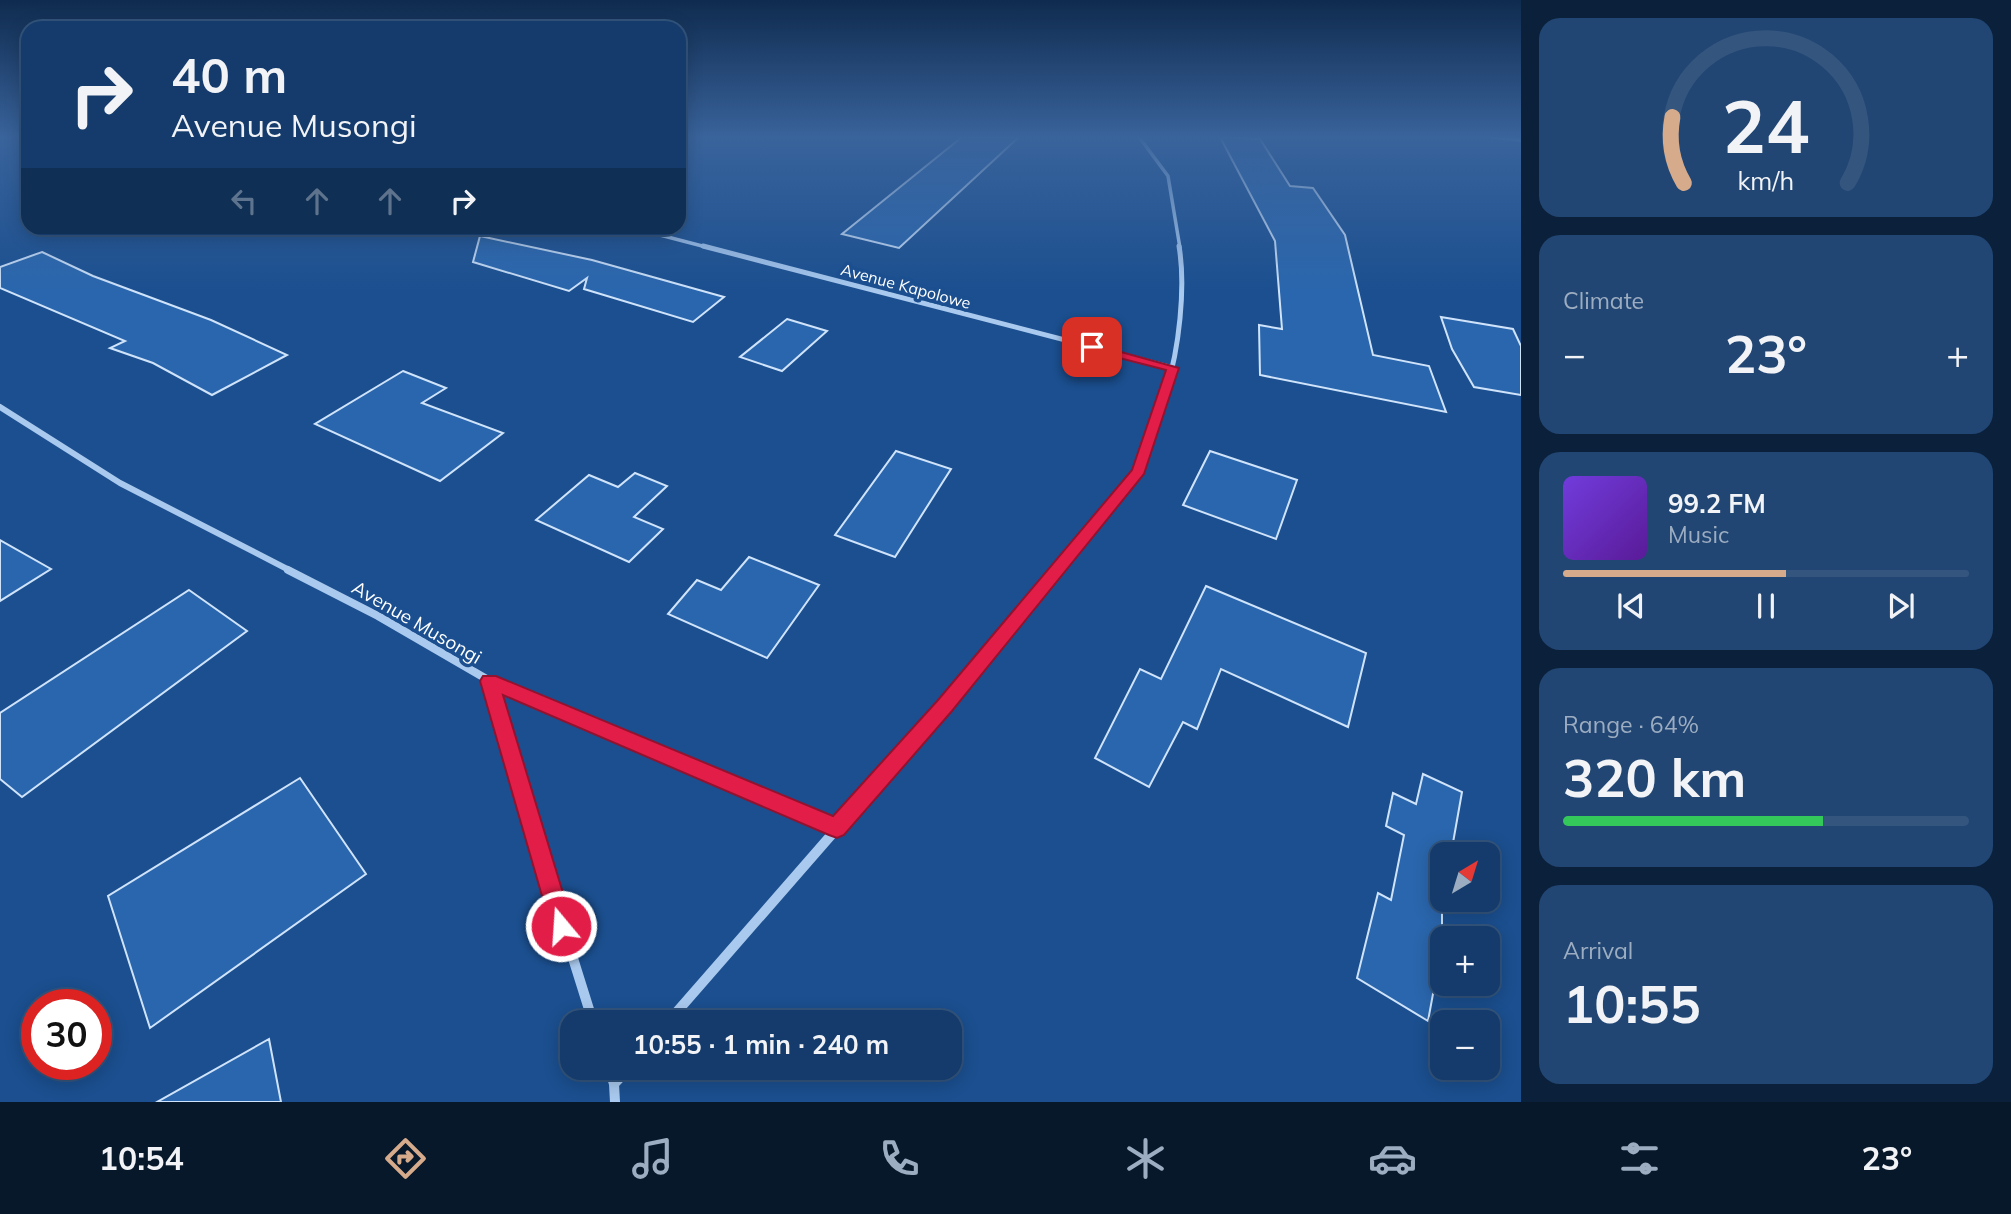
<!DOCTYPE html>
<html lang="en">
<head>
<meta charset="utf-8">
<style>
	body { margin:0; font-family:Mulish,sans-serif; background:#214673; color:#f1f3f6; height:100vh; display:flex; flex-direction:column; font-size:26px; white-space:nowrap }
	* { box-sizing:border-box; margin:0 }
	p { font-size:23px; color:#9dadc1 }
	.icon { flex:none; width:38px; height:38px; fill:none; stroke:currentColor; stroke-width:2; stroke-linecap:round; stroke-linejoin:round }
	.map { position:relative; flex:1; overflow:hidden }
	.drawer { display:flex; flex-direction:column; gap:18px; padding:18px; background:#0b203b; width:490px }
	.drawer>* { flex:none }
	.top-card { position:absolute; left:21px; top:21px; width:665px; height:214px; border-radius:21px; box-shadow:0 4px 18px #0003,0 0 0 2px #33557e; background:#143b6b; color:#f1f3f6; overflow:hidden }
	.needle { width:46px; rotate:38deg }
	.fabs { position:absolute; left:1430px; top:842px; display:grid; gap:14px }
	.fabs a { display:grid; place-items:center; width:70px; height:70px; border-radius:14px; background:#143b6b; box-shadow:0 4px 18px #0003,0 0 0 2px #33557e; font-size:35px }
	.speed { position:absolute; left:21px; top:989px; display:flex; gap:14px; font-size:35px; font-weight:700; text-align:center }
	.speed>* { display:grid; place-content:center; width:91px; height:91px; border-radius:50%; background:#143b6b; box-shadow:0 4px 18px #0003,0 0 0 2px #33557e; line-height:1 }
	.speed .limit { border:10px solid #d22; background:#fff; color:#111 }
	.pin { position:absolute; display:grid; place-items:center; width:60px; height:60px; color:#fff; margin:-30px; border-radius:14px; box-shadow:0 4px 10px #0006 }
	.me { position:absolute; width:77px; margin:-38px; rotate:342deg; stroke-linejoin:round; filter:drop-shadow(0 0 5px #0008) }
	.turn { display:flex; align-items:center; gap:24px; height:147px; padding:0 35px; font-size:32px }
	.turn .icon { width:91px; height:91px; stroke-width:2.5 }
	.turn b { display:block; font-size:49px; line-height:60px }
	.lanes { display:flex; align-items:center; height:66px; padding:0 35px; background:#0003; justify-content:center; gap:35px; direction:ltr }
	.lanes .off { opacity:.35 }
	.big { font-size:52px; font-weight:700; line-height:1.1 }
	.drawer .widget { flex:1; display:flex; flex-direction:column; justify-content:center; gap:10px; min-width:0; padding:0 24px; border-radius:21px; background:#214673 }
	.drawer .dial { align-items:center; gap:0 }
	.dial svg { height:182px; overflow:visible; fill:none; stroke:#33557e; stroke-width:7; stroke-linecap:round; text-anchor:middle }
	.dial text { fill:#f1f3f6; stroke:none }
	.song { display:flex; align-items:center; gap:21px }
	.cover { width:84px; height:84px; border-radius:10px; background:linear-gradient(135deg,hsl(260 70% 55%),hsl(270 70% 35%)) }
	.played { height:7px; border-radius:4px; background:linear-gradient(90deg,#d6ab8b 55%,#33557e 55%) }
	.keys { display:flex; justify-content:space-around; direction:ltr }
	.heat { display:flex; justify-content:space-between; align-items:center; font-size:38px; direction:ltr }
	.charge { height:10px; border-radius:5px; background:linear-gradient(90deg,#34c759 64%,#33557e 0) }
	.trip { position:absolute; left:560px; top:1010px; width:402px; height:70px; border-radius:21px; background:#143b6b; box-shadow:0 4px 18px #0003,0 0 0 2px #33557e; font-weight:700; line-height:70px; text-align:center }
	.dock { display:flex; height:112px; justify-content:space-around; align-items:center; background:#08182b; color:#9dadc1 }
	.dock .icon { width:49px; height:49px }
	.dock .active { color:#d6ab8b }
	.dock b { font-size:32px; color:#f1f3f6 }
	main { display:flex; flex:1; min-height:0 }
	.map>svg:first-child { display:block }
</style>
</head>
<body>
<main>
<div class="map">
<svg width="1521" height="1102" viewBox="0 0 1521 1102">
	<rect width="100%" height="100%" fill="#1b4f8f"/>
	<!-- building -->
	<path fill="#2a66ad" stroke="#cfe3fa" stroke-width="2" d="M962,137H1019L899,248L842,234Z
		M1220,137L1260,139L1290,186L1313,188L1345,235L1373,355L1429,366L1446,412L1260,375L1259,325L1282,329L1275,241Z
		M480,236L592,260L724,297L693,322L584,289L587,278L569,291L473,262Z
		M42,252L93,276L211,320L287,355L212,395L153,363L110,348L125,341L0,288V267Z
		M1441,317L1513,329L1521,346V395L1474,387L1452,349Z
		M787,319L827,331L782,371L740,357Z
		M403,371L446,388L422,403L503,433L440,481L315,424Z
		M896,451L951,469L895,557L835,535Z
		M1210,451L1297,480L1276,539L1183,505Z
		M635,473L667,486L634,517L663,529L629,562L536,520L589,475L618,487Z
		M0,540L51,569L0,601Z
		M749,557L819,585L767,658L668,614L697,580L721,590Z
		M1206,586L1366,653L1348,727L1221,669L1197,729L1183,722L1149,787L1095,758L1140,669L1161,679Z
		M189,590L247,631L22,797L0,779V713Z
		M1423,774L1462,792L1451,854H1442V928L1445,929L1428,1021L1357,978L1378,893L1391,900L1404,835L1386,826L1393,793L1416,804Z
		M300,778L366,874L150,1028L108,896Z
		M269,1039L281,1102H157Z"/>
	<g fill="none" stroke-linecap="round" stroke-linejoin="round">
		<!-- street-far4 -->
		<path stroke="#a9c9ee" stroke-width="3.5" d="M1139,137L1168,176L1180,248
			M1491,137L1521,140
			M633,228L710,248"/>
		<!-- street-far3 -->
		<path stroke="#a9c9ee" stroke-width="5" d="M703,246L1173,368
			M1166,390C1179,350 1186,287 1179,246"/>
		<!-- street-far2 -->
		<path stroke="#a9c9ee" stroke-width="6" d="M0,407L120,483L291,571
			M1056,571L1139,471L1166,388"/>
		<!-- street-far1 -->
		<path stroke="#a9c9ee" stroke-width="8" d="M288,570L378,616L490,681L781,804
			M490,681L525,804
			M858,804L1057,570"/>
		<!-- street -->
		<path stroke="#a9c9ee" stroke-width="10" d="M524,802L593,1022
			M777,802L837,828
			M668,1022L860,802
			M609,1068L614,1084
			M615,1102L614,1084L629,1068"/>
	</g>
	<!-- sky -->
	<linearGradient id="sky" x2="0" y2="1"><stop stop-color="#0f2b4f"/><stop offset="0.47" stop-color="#39639b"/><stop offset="1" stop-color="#39639b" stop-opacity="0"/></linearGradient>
	<rect width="1521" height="291" fill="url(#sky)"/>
	<!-- route -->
	<path fill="#e11d48" stroke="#92132f" stroke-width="2" d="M1092,344L1179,368L1144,474L952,711L844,835L837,838L829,835L503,695L573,926L570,934L561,937L553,934L480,681L483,676H496L833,816L938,700L1132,470L1166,370L1088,350L1086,347Z"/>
	<g text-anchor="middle" stroke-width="7" stroke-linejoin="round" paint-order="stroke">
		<!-- far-street labels -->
		<g font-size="16" fill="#fff" stroke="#1b4f8f">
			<text transform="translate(906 286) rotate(15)" y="6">Avenue Kapolowe</text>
		</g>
		<!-- street labels -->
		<g font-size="19" fill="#fff" stroke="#1b4f8f">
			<text transform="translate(417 622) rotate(30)" y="7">Avenue Musongi</text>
		</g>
	</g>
</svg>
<div class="fabs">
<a><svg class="needle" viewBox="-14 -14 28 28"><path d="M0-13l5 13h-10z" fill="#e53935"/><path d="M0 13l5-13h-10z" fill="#9dadc1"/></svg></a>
<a>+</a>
<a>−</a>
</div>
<div class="speed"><div class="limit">30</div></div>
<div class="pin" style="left:1092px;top:347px;background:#d93025"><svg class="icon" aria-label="arrive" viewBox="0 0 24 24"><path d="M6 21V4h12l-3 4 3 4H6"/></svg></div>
<svg class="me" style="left:561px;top:926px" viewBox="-20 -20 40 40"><circle r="17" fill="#e11d48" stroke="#fff" stroke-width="3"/><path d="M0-11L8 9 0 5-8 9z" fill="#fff"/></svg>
<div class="trip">10:55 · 1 min · 240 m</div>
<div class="top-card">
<div class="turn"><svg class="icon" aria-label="right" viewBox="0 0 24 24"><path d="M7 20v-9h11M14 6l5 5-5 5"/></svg><div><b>40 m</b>Avenue Musongi</div></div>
<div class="lanes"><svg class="icon off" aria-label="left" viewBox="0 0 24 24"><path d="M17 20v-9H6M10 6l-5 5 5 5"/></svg><svg class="icon off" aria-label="ahead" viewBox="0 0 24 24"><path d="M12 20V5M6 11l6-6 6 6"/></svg><svg class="icon off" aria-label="ahead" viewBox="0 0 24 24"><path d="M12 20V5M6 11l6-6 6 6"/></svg><svg class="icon" aria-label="right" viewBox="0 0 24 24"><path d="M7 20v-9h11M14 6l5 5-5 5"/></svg></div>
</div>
</div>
<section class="drawer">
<div class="widget dial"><svg viewBox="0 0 100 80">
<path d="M14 69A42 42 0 1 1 86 69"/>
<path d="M14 69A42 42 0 0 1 9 40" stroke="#d6ab8b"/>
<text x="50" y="56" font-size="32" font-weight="700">24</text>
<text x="50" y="72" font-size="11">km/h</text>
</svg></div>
<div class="widget"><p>Climate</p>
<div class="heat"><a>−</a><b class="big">23°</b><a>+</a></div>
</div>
<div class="widget">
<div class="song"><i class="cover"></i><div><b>99.2 FM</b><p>Music</p></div></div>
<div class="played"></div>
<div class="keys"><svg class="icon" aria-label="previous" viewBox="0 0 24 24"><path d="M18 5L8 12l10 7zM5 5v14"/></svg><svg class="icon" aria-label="pause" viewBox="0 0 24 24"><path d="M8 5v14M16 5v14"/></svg><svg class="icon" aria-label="next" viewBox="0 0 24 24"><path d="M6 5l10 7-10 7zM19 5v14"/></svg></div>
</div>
<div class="widget"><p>Range · 64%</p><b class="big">320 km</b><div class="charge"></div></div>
<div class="widget"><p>Arrival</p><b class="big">10:55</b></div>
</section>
</main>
<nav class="dock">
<b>10:54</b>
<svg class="icon active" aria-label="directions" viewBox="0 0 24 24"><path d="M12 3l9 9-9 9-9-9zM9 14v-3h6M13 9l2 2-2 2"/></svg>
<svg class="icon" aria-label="music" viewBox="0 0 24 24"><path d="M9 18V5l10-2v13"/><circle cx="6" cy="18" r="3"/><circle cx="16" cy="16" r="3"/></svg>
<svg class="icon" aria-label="phone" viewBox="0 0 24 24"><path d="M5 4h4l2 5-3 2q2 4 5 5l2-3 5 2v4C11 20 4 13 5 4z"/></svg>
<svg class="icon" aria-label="climate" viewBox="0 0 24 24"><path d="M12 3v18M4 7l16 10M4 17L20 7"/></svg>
<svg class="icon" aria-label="car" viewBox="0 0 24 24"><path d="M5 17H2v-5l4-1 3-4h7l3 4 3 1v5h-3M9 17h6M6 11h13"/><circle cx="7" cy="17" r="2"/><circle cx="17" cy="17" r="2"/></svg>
<svg class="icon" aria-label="filters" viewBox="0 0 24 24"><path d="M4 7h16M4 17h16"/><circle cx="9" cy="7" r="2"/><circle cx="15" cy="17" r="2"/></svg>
<b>23°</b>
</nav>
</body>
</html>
